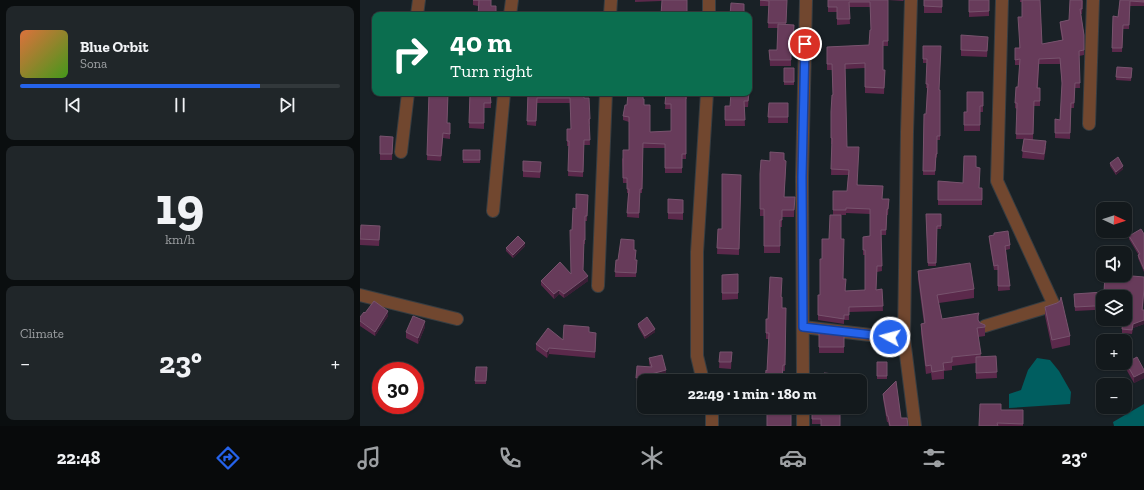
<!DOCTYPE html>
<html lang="en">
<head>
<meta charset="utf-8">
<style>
	body { margin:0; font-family:"Zilla Slab",serif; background:#202629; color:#f1f3f6; height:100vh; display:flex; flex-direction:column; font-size:15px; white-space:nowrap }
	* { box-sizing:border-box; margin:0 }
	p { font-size:13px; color:#9da0a3 }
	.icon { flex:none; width:22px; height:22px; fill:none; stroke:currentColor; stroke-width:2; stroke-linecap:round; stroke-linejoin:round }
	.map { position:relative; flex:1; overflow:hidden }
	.sheet { display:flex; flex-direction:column; gap:6px; padding:6px; background:#0a0e0f; width:360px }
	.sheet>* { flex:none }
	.banner { position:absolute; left:12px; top:12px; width:380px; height:84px; border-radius:8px; box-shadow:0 1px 3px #0004,0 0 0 1px #32383b; background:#0b6e4f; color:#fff; overflow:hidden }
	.needle { width:26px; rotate:93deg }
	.buttons { position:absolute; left:736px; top:202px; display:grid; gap:8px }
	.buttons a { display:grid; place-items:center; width:36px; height:36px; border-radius:8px; background:#13191c; box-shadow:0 1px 3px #0004,0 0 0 1px #32383b; font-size:20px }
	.speed { position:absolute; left:12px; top:362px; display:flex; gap:8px; font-size:20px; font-weight:700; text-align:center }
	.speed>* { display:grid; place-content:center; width:52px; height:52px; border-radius:50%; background:#13191c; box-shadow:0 1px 3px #0004,0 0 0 1px #32383b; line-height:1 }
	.speed .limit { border:6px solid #d22; background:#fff; color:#111 }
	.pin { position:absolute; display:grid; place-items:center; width:34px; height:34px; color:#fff; margin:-17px; border:2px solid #fff; border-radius:50%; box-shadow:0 1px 4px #0007 }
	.me { position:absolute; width:44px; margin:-22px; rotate:277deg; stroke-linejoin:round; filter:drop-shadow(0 0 3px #0008) }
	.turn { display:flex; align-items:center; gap:14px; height:84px; padding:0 12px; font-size:18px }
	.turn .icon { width:52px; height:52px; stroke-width:2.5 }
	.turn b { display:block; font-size:28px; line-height:34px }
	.big { font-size:30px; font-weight:800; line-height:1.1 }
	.sheet .widget { flex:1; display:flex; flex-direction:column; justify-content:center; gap:6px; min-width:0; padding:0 14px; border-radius:8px; background:#202629 }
	.sheet .dial { align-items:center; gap:0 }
	.dial b { font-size:52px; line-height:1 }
	.song { display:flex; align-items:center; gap:12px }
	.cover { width:48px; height:48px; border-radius:6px; background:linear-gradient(135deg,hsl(20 70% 55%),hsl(100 70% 35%)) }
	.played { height:4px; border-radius:2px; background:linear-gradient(90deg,#2563eb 75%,#32383b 75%) }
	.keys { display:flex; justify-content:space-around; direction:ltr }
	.heat { display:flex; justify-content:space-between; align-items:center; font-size:22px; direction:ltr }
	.trip { position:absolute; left:277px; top:374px; width:230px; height:40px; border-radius:8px; background:#13191c; box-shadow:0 1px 3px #0004,0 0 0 1px #32383b; font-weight:800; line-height:40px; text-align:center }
	.menu { display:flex; height:64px; justify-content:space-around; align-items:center; background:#080a0b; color:#9da0a3 }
	.menu .icon { width:28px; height:28px }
	.menu .on { color:#2563eb }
	.menu b { font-size:18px; color:#f1f3f6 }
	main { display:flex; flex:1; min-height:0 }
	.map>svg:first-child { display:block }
</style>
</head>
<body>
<main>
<section class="sheet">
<div class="widget">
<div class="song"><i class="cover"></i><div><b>Blue Orbit</b><p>Sona</p></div></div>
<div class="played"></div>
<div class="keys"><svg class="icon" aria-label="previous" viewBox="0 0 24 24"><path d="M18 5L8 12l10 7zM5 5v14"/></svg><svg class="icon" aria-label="pause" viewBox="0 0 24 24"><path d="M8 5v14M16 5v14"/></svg><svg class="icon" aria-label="next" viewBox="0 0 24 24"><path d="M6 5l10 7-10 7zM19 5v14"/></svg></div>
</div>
<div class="widget dial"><b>19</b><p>km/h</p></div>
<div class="widget"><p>Climate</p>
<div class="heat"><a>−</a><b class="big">23°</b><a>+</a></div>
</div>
</section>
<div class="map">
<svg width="784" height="426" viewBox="0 0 784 426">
	<rect width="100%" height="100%" fill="#192126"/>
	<!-- water -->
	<path fill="#005e60" d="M677,358L690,360L699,371L711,392L710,404L649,408V394L661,390L668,370Z
		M784,404V426H754L753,422Z"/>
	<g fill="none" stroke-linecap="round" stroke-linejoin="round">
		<defs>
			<path id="minor" d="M349,0V15
				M551,0L547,132L544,339L555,426
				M57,15L59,0
				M150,15L152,0
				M250,15L251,0
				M729,124L733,0
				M41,152L48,93
				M133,211L144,93
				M238,286L246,93
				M0,295L97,319
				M625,326L694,305L637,181L642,0
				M443,327L544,339
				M343,381L337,356V252L347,93
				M443,381L442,177L446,0
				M350,407L352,414V426
				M443,426V407"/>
		</defs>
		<!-- minor casing -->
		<use href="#minor" stroke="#363d42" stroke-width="14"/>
		<!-- minor -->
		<use href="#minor" stroke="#71472f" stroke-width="12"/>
	</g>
	<!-- wall -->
	<path fill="#5b294b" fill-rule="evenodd" d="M113,0H132L118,6L113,5Z
		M275,0H327L275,2Z
		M400,0H427L426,25H434L433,48L431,47V66H410L409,50H417L418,28H408L409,6H400Z
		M468,0H544L543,1L528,0V46H523V70H525L524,94L505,93V68L485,69L487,147L498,185L522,199H529L528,215H527L526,235H521L522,271L517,272L516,290L522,289L523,311L489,312V320H484V324L458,320V295H460L462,259L469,239L473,215V191H487L488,175H471L472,144H471V138L473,95L472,70H467V47L509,45L511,30L510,7H489L490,24L477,25V12H468ZM486,213L510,214V236L503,237V255H505V290L486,291L483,279L481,239V215H486Z
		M564,0H582V13H564Z
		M609,0H629V16L609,17Z
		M660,0H680L682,44L702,40L700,27V22L709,20L723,0L722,14H721L724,35V55L719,56L720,88H715L714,108H711L710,139L695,138V119L700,120L702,85L700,64H679L678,88H680V106H674L673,140L686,147L684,160L662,158L664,139H656L657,109L655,108V103L658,87L660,65H655V48H659L662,17V2H660Z
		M760,0H784V6H770L769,29H763L762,52H752L753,16L758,17Z
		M628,43L627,57L601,56V50Z
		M563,46L579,90H580V140H577V158L576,157L575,175H563L564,114H566L567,88H566L567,63H563Z
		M757,67L772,68L771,81L756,80Z
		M424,68H434V85H424Z
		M623,92V112H620V131H604V112H607Z
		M67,93H88L87,123H90V139L83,138L81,161L67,160L69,94H67Z
		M110,93H134H131V108H124V129L109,128Z
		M168,93L224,98L230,119V124H229L230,145H224L223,177L208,176L209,146H207V129H211L210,103H177L176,126L167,125Z
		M306,93H327V99H326V159H322V173H305V148H283L282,193H280L279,218L267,217L268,193H267V183H263L262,159L269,150V122L263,120V116L267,105L283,99L290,132L311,131V109H305Z
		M389,94L388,107H384L385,126H365V106H370Z
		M409,103H428V123H408Z
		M20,136L33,137L32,160H20Z
		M103,150H120V163H103Z
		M424,160L426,167L424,197H435L434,217H422V227H420V253H404V216H400V174L410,161Z
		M163,161L181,168L180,178L163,177Z
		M750,163L763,169L756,175L750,166Z
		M616,167L619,188H622V205H578V181L603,183Z
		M381,175L379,255L357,254L358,229H362Z
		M228,195L227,221H225V244H224L223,270L228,281L204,298L199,294L194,299L181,285V281L211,274L212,230L216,209Z
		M308,199L323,200V220L308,219Z
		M566,214H581V229H577L576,266H568Z
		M20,232L19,246L0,245V239Z
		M784,234V272L778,258V254L769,239V236Z
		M634,235L650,245V249L646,250L650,290L638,291V270H634L629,240V236Z
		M165,246L153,258L146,251V248Z
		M274,250L276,255L275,260H277L276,277H255L256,260H258Z
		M558,271L614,289V298L579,303L582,319L619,321L620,323L625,327V336L618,337L621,357L636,356L637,378L616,379V363L592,366V370L584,371V379L572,380L571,373L566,374L561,333V324H564L558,279Z
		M378,274V299L362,300V275Z
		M784,277V293L783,310H784V324L773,328L772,334L762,333V329L765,319V297H743V311L734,310L715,311L714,294L744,292Z
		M422,283L421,297L422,308H426L425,371H407L409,339H406V319H408Z
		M685,307L710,336V345L692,349L685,316Z
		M28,316L15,336L0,326V317Z
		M278,324L295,332L285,339L278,327Z
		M65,327L58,344L46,338V332Z
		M459,330L484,333V353H459Z
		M229,333L236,339L235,358L189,354L187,358L176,350V344L203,340Z
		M360,352H372L371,369L359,368Z
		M289,358L306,375L276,383L290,367L289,363Z
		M517,362H527V379H517Z
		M766,363L784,370V378L774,383L766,369Z
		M116,367H127L126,384H115Z
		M523,394L541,418L548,426H529L528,422H527L523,399Z
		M452,408H463L461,424H452Z
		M641,410H663V426H619Z"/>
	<!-- shaded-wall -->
	<path fill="#3b1e36" d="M426,161V167L424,204V197Z
		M763,166V169L756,175V172Z
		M165,243V246L153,258V255Z
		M228,276V281L204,298V294Z
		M199,290V294L194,299V294Z
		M28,311V316L15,336V332Z
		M619,313V321L618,325V316Z
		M784,320V324L773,328L772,334L773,324Z
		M65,321V327L58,344V338Z
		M295,329V332L285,339V336Z
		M189,348V354L187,358V352Z
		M306,370V375L276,383V378Z
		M784,372V378L774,383V377Z"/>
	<!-- building -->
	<path fill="#673b5a" stroke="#77536d" d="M113,0H131V6H136V15H118L119,0Z
		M302,0H327V15H301Z
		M400,0H427L426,23H408L409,1Z
		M468,0H528V41H523V70H525L524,88L505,87V63L485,64L487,147H499L497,185L523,186L522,199H529L528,209H527L526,230H521L522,266H517L516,290L522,289L523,306L489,307V315H484V319L458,315V295H460V259H462V239H469L470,215H481V239H484L483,279H486L485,291L505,290V250H503V237L510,236V209L486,208V210H473V191H487L489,170L471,169L472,138H471V112L472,95H473L472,64H467V47L509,45L510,30H511L510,2H489L490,19H477V7H468Z
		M564,0H582V7L564,6Z
		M609,0H629V11L609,12Z
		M662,0H680L682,44L703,40L700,22L709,20L710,0H722V9H720L724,35V50L719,51L720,83H715L714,103H711L710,133H695V119L700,120L702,83L700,58L679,59L677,88H680V101H674L673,134H656L657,103H655L656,87H658L660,59L655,60V48H660L658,17H662Z
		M760,0H784V2L770,1L769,25H763L762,48H752L753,16L758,17Z
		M371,3L384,4V15H370Z
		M418,24L434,25L433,41H431V60H410L409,50H417Z
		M601,35L628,37L627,51L601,50Z
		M563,46H581L579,90H580V136H577V154H576L575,171H563L564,114H566L568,84H566L567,59H563Z
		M757,67L772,68L771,78L756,77Z
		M424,68H434V82H424Z
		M607,92H623V106H620V125H604V112H607Z
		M69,93H88L87,123H90V134L83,133L81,156L67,155Z
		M110,93H130L131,103H124V123H109Z
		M168,93H224V98H229L230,119H229L230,140H224L223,172L208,171L209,141H207V129H211L210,98H177L176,121H167Z
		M268,93H283V99H284V105H290V132L311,131V104H305L306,93H327V95H326V154H322V168H305V144L283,143L282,189H280L279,213H267L269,189H267V178H263V150H269V117L263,116L265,105H267Z
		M371,93H389L388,101H384L385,120H365V106H370Z
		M409,103H428V117H408Z
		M20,136L33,137L32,154H20Z
		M664,139L686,141L684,154L662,151Z
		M103,150H120V160H103Z
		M410,152L424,153V160L426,161L424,197H435L434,210H422V220H420V246H404V209H400V174L401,160L410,161Z
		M604,156H616V167L620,168L619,188H622V200H578V181L603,183Z
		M758,157L763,166L756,172L750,163Z
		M163,161L181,162L180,172L163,171Z
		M362,174L381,175L379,249L357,248L358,229H362Z
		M216,194L228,195L227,216H225V240H224L223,270L228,276L204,294L199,290L194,294L181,281L200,262L211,274L210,230H212L213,208L216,209Z
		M308,199L323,200V213H308Z
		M566,214H581V226H577L576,263H568Z
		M1,225L20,226L19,240L0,239Z
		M781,229L784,234V269L778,255L780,254L769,236Z
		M648,231L650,245L645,246L650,286H638V265L634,266L629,236L634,235V233Z
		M158,236L165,243L153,255L146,248Z
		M261,239L274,240V250H276L275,260H277L276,273L255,272L256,260H258Z
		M610,263L614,289L577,295L582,319L619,313L618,316V320L620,323L625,325V327L617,328L621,354L592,357V362L583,363L584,370L572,372L571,365L566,366L561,324L565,323L558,271Z
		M378,274V293H362V275Z
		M745,275H760L784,277V289L782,310H784V320L773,324L772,330L762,329L763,319H765V297H743V307L734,306L715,307L714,294L744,292Z
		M410,277L422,278L421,297H422V308H426L425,365H423L422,381H405L406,370L407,371L409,333H406V319H408Z
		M701,297L710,336L692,340L685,307L697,303L700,301Z
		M14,301L28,311L15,332L0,321V317L4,312L5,313Z
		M53,316L65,321L58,338L46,332Z
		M287,317L295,329L285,336L278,324Z
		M204,325L229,327V332L236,333L235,352L189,348L187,352L176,344L188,328L203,340Z
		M459,330L484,333V347H459Z
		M360,352H372L371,362H359Z
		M302,355L306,370L276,378L277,366L292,367L289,358Z
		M636,356L637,372L616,373V357Z
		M777,357L784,370V372L774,377L766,363Z
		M517,362H527V376H517Z
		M116,367H127L126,381H115Z
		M464,373L474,374V381H463Z
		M536,381L541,418H547L548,426H530L528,416H527L523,394Z
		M620,404H641V410H663V424L637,423L638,426H619Z
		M407,407H431V426H407Z
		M463,407H473V408H480V426H461V419H452V408H463Z"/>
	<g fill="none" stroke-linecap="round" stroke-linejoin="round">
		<defs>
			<path id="route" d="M445,44L442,177L443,327L530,337"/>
		</defs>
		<!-- route casing -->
		<use href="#route" stroke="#184099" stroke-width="10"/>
		<!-- route -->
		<use href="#route" stroke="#2563eb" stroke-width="7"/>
	</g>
</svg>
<div class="buttons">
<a><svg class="needle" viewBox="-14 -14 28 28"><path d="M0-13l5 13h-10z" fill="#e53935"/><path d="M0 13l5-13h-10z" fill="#9da0a3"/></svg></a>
<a><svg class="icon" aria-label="sound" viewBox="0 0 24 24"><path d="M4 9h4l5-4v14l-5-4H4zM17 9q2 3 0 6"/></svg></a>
<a><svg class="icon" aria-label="layers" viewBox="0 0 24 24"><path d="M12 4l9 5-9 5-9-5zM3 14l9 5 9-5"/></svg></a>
<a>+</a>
<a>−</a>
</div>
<div class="speed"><div class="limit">30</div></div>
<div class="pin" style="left:445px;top:44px;background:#d93025"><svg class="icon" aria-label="arrive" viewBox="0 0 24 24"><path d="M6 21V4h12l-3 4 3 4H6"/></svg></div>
<svg class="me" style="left:530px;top:337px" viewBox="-20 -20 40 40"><circle r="17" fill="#2563eb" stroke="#fff" stroke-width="3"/><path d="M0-11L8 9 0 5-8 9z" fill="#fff"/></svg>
<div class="trip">22:49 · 1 min · 180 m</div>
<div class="banner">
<div class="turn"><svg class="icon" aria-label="right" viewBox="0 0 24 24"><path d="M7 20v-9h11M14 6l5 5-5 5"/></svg><div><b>40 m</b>Turn right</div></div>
</div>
</div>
</main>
<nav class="menu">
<b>22:48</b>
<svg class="icon on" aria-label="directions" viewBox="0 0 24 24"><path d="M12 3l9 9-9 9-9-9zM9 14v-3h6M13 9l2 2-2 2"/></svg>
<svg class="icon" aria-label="music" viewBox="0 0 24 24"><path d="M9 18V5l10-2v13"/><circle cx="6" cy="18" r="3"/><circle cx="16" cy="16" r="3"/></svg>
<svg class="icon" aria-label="phone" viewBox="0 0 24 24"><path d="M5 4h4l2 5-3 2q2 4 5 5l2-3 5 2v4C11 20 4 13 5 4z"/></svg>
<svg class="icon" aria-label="climate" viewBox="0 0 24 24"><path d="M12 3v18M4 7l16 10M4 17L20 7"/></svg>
<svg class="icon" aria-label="car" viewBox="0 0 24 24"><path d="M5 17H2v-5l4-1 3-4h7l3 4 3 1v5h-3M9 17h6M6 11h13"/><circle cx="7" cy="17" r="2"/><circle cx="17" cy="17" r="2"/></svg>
<svg class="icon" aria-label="filters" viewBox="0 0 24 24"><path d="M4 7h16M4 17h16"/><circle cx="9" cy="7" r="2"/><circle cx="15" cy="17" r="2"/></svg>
<b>23°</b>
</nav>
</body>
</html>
